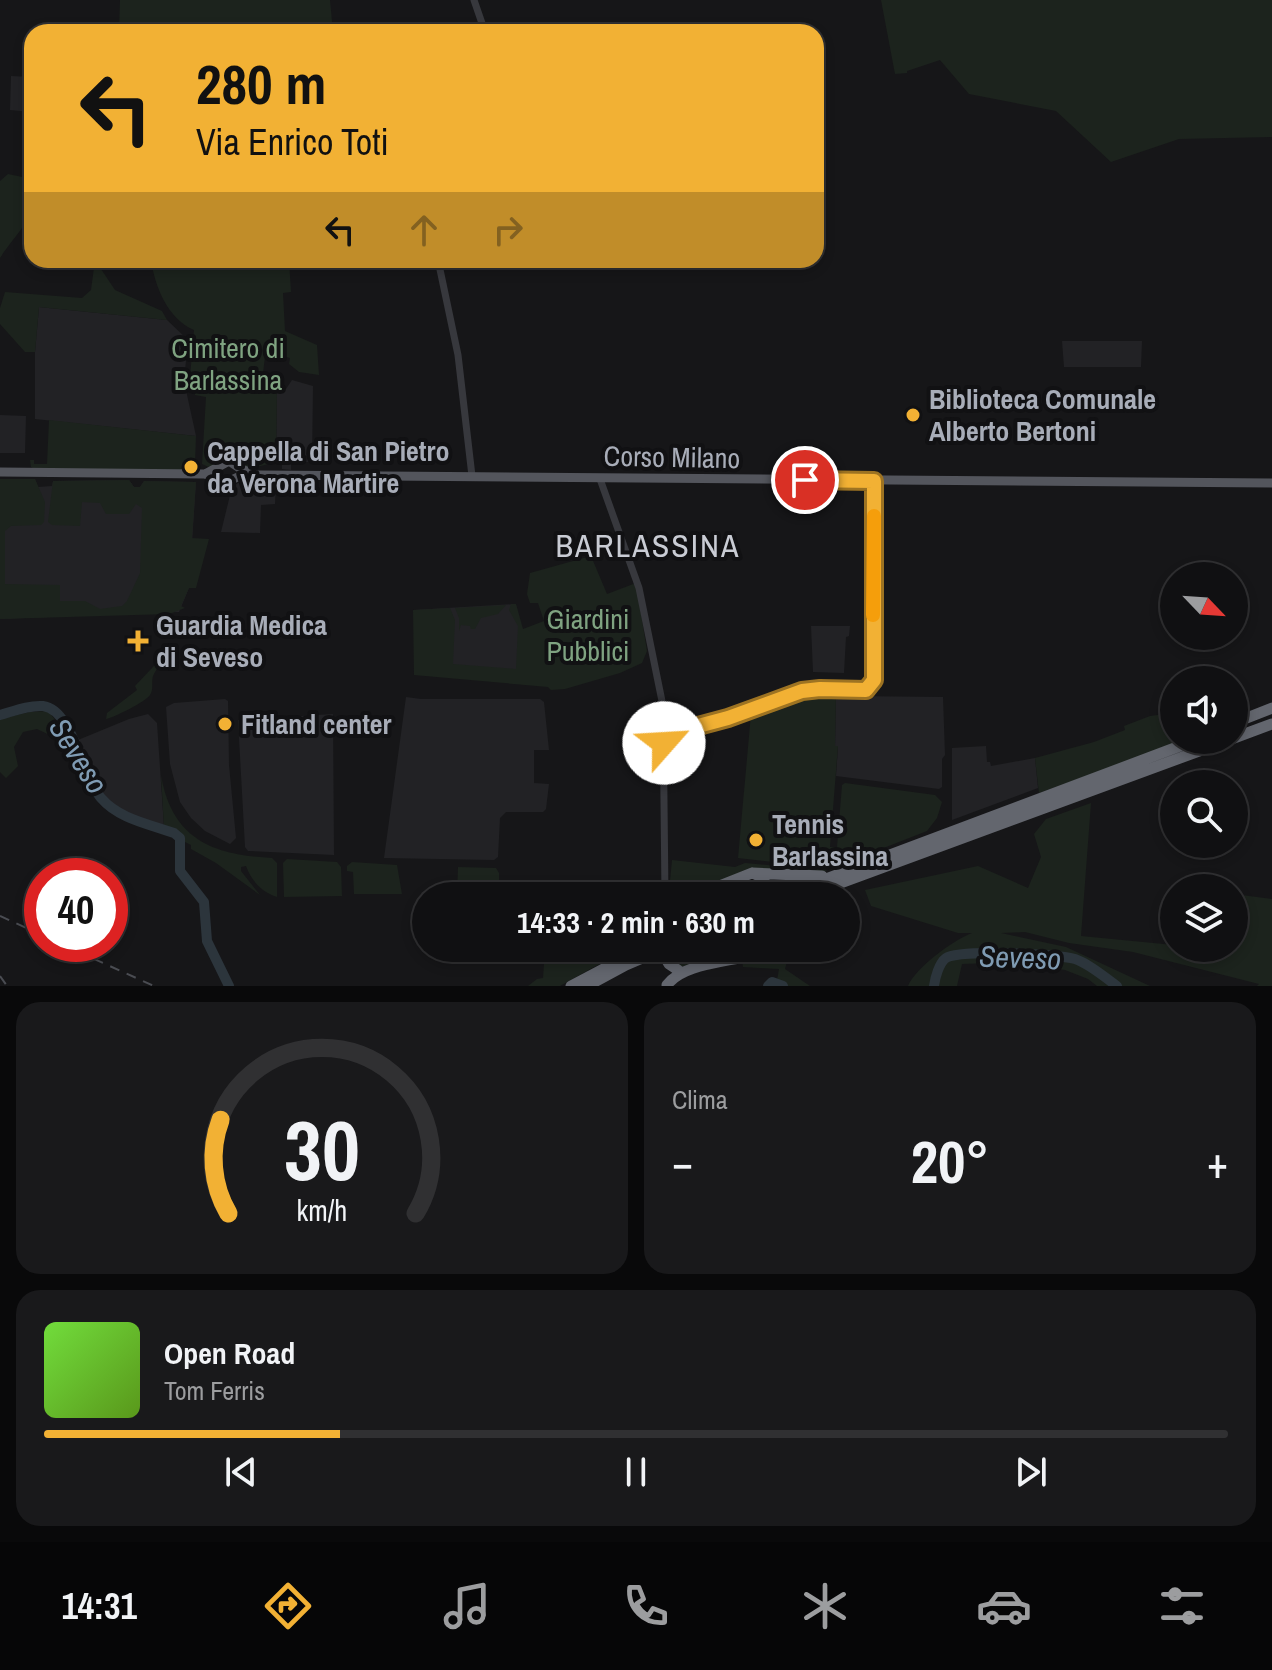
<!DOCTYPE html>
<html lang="it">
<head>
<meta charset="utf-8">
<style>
	body { margin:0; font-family:"Archivo Narrow",sans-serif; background:#19191b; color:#f1f3f6; height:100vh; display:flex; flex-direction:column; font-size:30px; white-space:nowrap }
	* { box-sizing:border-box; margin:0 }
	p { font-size:26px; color:#9c9d9f }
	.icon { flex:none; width:44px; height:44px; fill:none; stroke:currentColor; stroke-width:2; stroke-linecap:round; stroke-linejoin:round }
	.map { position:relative; height:986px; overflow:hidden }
	.details { display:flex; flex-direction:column; gap:16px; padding:16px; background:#09090a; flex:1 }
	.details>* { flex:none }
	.top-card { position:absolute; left:24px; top:24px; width:800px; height:244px; border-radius:24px; box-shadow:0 4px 12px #0003,0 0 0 2px #303032; background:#f2b134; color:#111; overflow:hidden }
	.needle { width:52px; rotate:115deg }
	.fabs { position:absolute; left:1160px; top:562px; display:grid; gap:16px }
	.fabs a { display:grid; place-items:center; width:88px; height:88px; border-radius:50%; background:#101012; box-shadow:0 4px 12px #0003,0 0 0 2px #303032; font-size:40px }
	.speed { position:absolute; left:24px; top:858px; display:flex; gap:16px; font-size:40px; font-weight:700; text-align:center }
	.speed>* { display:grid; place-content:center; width:104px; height:104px; border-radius:50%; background:#101012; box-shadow:0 4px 12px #0003,0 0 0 2px #303032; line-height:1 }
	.speed .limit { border:12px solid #d22; background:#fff; color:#111 }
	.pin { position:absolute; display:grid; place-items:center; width:68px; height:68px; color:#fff; margin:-34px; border:4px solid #fff; border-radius:50%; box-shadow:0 2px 8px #0007 }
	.me { position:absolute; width:88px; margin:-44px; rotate:64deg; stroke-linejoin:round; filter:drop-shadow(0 0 6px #0008) }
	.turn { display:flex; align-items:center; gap:28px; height:168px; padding:0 40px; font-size:36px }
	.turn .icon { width:104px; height:104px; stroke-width:2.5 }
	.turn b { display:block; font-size:56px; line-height:68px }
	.lanes { display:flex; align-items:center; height:76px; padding:0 40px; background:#0003; justify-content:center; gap:40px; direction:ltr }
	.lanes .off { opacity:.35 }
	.big { font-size:60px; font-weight:700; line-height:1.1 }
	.details .tile { flex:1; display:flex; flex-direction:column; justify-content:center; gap:12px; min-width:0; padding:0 28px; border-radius:24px; background:#19191b }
	.details .dial { align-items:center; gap:0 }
	.dial svg { height:208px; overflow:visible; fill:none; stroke:#303032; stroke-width:7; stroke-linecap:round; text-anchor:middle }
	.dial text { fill:#f1f3f6; stroke:none }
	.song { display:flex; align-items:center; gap:24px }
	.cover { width:96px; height:96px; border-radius:12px; background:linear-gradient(135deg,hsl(100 70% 55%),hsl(90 70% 35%)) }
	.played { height:8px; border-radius:4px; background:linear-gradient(90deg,#f2b134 25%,#303032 25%) }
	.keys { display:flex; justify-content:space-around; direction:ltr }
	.heat { display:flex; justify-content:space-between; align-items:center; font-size:44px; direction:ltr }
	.details .tiles { flex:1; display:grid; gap:16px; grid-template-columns:1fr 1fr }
	.tile:last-child { grid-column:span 2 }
	.trip { position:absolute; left:412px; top:882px; width:448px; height:80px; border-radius:40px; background:#101012; box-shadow:0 4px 12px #0003,0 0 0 2px #303032; font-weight:700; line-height:80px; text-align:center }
	.tab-bar { display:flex; height:128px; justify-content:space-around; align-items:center; background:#060607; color:#9c9d9f }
	.tab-bar .icon { width:56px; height:56px }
	.tab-bar .current { color:#f2b134 }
	.tab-bar b { font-size:36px; color:#f1f3f6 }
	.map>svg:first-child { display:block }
</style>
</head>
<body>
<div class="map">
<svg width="1272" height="986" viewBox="0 0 1272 986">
	<rect width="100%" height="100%" fill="#161618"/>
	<!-- built -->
	<path fill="#222225" d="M11,76L32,77V112L10,110Z
		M39,307L167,320L188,340L184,381L196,436L35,419V352Z
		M1062,341H1142L1141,367H1064Z
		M292,380L313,386L312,462H291V470L282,469V462H276L277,389H286Z
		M0,415L26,416L25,453H0Z
		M35,479L38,487L52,486L53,481L129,480L134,487H140L144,481L196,482L189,588L179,612L0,619V480Z
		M238,483H276L275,504L261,505L260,533L221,532L232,487Z
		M516,604L518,618L528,642L520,673L444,665L413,610Z
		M811,626H850L849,636L846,637L844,673L813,672Z
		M836,693H845L848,696L943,697L945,755L942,759V787L939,789L836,776L838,747L835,746Z
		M406,697L421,699H540L544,702L549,750H534V783L549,784L546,809L543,812H506L500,818L498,857L494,860L384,858Z
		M225,699L228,701L229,765L236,838L230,844L205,831L191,818L180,802L170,764L166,707L174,703Z
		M148,714L157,723L164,827L120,811L100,793L81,755L78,740L129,719Z
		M333,714L334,855L248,851L245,847L238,720Z
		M986,746L987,762H990L991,766L1035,758L1038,788L952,820V748Z"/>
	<!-- green -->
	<path fill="#1c231d" d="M120,0H330L333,32H119Z
		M881,0H1272V137L1179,139L1111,162L1056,111L969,94L940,60L907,71V73L895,74Z
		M8,174L32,179C32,227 25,221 0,258V181Z
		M95,260L115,290L162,311L167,320L39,307L35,352H25L0,324V308L5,292L82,298L91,290Z
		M151,260H183L253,268L255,260H289L291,292L283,293L285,331L317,345L319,375L299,372L289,364L290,358L272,353L270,357L265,356L261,391L277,389L276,462L249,469L236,461L211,468L202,464L206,397L195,395L190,377L194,330C168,319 155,287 151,260Z
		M49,420L196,436L195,464L191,470H35L31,467L30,460H34V464H47Z
		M35,479L45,502L44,522L41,525L11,526L5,531V584L60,585V601H85L100,609L122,606L127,601L140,573L142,508L136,504L129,514H106L100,503L82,502L80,526L52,525L48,522L53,481L129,480L134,487H140L144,481L196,482L192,538L209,539L196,588H189L181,606L185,608L169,614L0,619V479Z
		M591,556L607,594L636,583L647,651L642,663L620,673L565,689L551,690L548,687L414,675L413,610L450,608L455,620L453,664L516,669L518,626L509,610L511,604H516L523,629L544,621L538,603H530L527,594L530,573Z
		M506,605L498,614L481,618L475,629H471L470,626L461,625L459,631V618L455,608Z
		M170,649C167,660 157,666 153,676C151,683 154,689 150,695C145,702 115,717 106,719L107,713L137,690L135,686Z
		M816,693H836L835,746H838L830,847H837L842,785L845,783L935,795L942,802L937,818L927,831L825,871L808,874L783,873L676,891L670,881L672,860L735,867L745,863L810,869V866L738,858L751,714L798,696Z
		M48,711L66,733L56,738L37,729L23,732L14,747L18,766L6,778L0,772V719L30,712Z
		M1173,713L1174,740H1187L1039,793L1035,758L1094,742L1125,730L1124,726L1150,716Z
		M161,775C172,840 214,855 272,858L277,863V897C262,892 252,882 246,866L241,867V871L260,895L216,863L191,849V845L185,842L184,848C186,834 177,830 164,827Z
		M1091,803L1081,936L1174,945V948H1234V894L1272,899V986H1257L1259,984L1133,952L1069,943L1025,932L1001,933L1066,947L1150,986H1097L1088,979L1065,970L1018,962L962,964L957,986H908C916,967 954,940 972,933H958L871,906L865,890L978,866L1028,888L1041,857L1034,834L1046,819Z
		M287,859L337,862L341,867L342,896L284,897L283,863Z
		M352,862L397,865L402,894H354L353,872L347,871V866Z
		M458,867L496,868L499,873V896H457Z
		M595,948H628L560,986H528L537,979L543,978L544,964L547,962H573L574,957Z
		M686,948H765L684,967L676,965L671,954Z
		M778,948H798L788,957L785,969L810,986H776L779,969L743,967L742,961L773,952Z"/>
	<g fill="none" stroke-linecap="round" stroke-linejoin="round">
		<!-- river -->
		<path stroke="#2c353c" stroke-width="10" d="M0,715C14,711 28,705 43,706C72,709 83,777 101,798C119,819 149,824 174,833L180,838V871L204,902L207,941L229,986
			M768,986L772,982L783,986
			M934,986C935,978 939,963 946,958C959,949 1058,954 1075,959C1090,964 1104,977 1117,986"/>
		<!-- minor -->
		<path stroke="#37383d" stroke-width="7" d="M474,0L485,32
			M438,260L458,355L472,476
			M600,479L639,588L663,706L665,896
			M665,717L675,727
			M664,743L672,733L728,718L802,691L820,689L866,690L874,680V481"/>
		<!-- major -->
		<path stroke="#53555c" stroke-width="9" d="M0,472L204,474L229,481L240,476L260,475L1272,483
			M207,473L229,461L241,469L253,473"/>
		<!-- highway -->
		<path stroke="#63666e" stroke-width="11" d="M1234,723L1272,708
			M1234,738L1272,724
			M752,873C765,877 770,886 760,896
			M669,896L700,892
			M694,896L752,873L822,876
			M781,896L1196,740
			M805,896L1229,740
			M666,959L669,964L678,970
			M667,985C686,959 744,963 772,948
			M571,986L643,948
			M587,986L626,965L666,948"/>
		<!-- rail -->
		<path stroke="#4a4c52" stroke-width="2" stroke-dasharray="10 8" stroke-linecap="butt" d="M0,916L42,935
			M61,944L154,986
			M0,976L7,986"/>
	</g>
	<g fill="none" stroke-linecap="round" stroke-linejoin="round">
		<defs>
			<path id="route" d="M664,743L672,733L728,718L802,691L820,689L866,690L874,680V481L805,480"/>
		</defs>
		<!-- route casing -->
		<use href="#route" stroke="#9d7322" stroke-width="20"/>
		<!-- route -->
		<use href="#route" stroke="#f2b134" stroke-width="14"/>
		<!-- slow -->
		<path stroke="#f59e0b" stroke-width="14" d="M873,615L874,516"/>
	</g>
	<!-- markers -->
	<g fill="#f2b134" stroke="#111113" stroke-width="3">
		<circle cx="913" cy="415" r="8"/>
		<circle cx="191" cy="467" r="8"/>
		<path d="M134 629h8v8h8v8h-8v8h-8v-8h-8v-8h8z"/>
		<circle cx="225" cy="724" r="8"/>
		<circle cx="756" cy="840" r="8"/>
	</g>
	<g text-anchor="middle" stroke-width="8" stroke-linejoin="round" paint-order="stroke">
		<!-- park labels -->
		<g font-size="28" fill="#7fa381" stroke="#111113">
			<text x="228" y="358">Cimitero di<tspan x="228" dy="32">Barlassina</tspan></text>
			<text x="588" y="629">Giardini<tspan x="588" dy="32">Pubblici</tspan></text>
		</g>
		<!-- poi labels -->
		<g font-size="28" font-weight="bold" fill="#a8adb8" stroke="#111113" text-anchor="start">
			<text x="929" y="409">Biblioteca Comunale<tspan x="929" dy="32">Alberto Bertoni</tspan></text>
			<text x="207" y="461">Cappella di San Pietro<tspan x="207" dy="32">da Verona Martire</tspan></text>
			<text x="156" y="635">Guardia Medica<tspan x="156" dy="32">di Seveso</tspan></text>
			<text x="241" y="734">Fitland center</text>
			<text x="772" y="834">Tennis<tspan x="772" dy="32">Barlassina</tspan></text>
		</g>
		<!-- street labels -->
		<g font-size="28" fill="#a8adb8" stroke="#111113">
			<text transform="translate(672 457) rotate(1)" y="10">Corso Milano</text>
		</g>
		<!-- water labels -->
		<g font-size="30" font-style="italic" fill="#7f9bb3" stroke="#111113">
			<text transform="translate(78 756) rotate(58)" y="10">Seveso</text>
			<text transform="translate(1020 958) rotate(2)" y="10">Seveso</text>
		</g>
		<!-- quarter labels -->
		<g font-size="32" letter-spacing="2" fill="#c9ccd4" stroke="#111113">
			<text x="648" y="557">BARLASSINA</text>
		</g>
	</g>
</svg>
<div class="fabs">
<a><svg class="needle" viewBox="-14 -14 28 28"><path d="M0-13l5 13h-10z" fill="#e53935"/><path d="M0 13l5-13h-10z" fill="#9c9d9f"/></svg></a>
<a><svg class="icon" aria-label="sound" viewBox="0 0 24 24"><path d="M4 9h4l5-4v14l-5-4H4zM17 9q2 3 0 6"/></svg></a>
<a><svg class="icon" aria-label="search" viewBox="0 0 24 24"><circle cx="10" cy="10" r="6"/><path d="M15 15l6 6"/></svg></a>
<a><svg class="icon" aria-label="layers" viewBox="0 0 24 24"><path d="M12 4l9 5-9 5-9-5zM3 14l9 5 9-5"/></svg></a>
</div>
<div class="speed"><div class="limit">40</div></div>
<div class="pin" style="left:805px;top:480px;background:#d93025"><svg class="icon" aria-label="arrive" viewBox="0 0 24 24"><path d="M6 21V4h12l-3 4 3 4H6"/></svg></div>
<svg class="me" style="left:664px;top:743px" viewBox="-20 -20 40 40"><circle r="19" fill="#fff"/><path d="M0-13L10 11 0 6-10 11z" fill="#f2b134"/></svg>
<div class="trip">14:33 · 2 min · 630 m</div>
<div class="top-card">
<div class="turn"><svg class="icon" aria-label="left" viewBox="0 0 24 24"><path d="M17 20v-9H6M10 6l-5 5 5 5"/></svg><div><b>280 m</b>Via Enrico Toti</div></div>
<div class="lanes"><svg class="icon" aria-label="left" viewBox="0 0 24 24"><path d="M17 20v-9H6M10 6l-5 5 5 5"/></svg><svg class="icon off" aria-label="ahead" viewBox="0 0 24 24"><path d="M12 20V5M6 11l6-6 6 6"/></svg><svg class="icon off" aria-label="right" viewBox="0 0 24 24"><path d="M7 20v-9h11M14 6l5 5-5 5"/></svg></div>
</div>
</div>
<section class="details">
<div class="tiles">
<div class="tile dial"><svg viewBox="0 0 100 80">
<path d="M14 69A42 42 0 1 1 86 69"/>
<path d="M14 69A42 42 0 0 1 11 33" stroke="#f2b134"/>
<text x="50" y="56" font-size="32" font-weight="700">30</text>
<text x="50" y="72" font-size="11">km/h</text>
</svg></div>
<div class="tile"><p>Clima</p>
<div class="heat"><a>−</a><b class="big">20°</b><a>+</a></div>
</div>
<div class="tile">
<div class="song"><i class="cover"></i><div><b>Open Road</b><p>Tom Ferris</p></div></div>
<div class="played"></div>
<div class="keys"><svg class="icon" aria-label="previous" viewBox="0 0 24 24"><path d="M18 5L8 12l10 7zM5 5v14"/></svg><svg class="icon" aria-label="pause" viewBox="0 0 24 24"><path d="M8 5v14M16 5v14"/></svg><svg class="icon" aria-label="next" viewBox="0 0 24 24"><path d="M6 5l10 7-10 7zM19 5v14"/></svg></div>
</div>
</div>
</section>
<nav class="tab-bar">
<b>14:31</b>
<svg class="icon current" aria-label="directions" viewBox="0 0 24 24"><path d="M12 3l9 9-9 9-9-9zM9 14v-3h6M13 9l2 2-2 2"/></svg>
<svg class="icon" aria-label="music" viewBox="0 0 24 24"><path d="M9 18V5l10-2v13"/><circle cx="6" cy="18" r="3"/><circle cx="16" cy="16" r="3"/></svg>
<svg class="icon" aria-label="phone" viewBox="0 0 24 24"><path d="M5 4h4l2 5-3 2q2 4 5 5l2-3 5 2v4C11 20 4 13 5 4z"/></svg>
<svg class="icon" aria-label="climate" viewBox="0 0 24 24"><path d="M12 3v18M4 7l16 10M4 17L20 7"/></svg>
<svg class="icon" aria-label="car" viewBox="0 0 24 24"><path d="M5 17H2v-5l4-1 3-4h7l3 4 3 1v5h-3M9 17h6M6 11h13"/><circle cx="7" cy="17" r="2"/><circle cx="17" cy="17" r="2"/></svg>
<svg class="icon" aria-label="filters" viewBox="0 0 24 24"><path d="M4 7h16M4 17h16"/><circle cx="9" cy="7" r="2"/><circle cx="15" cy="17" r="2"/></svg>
</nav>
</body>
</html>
